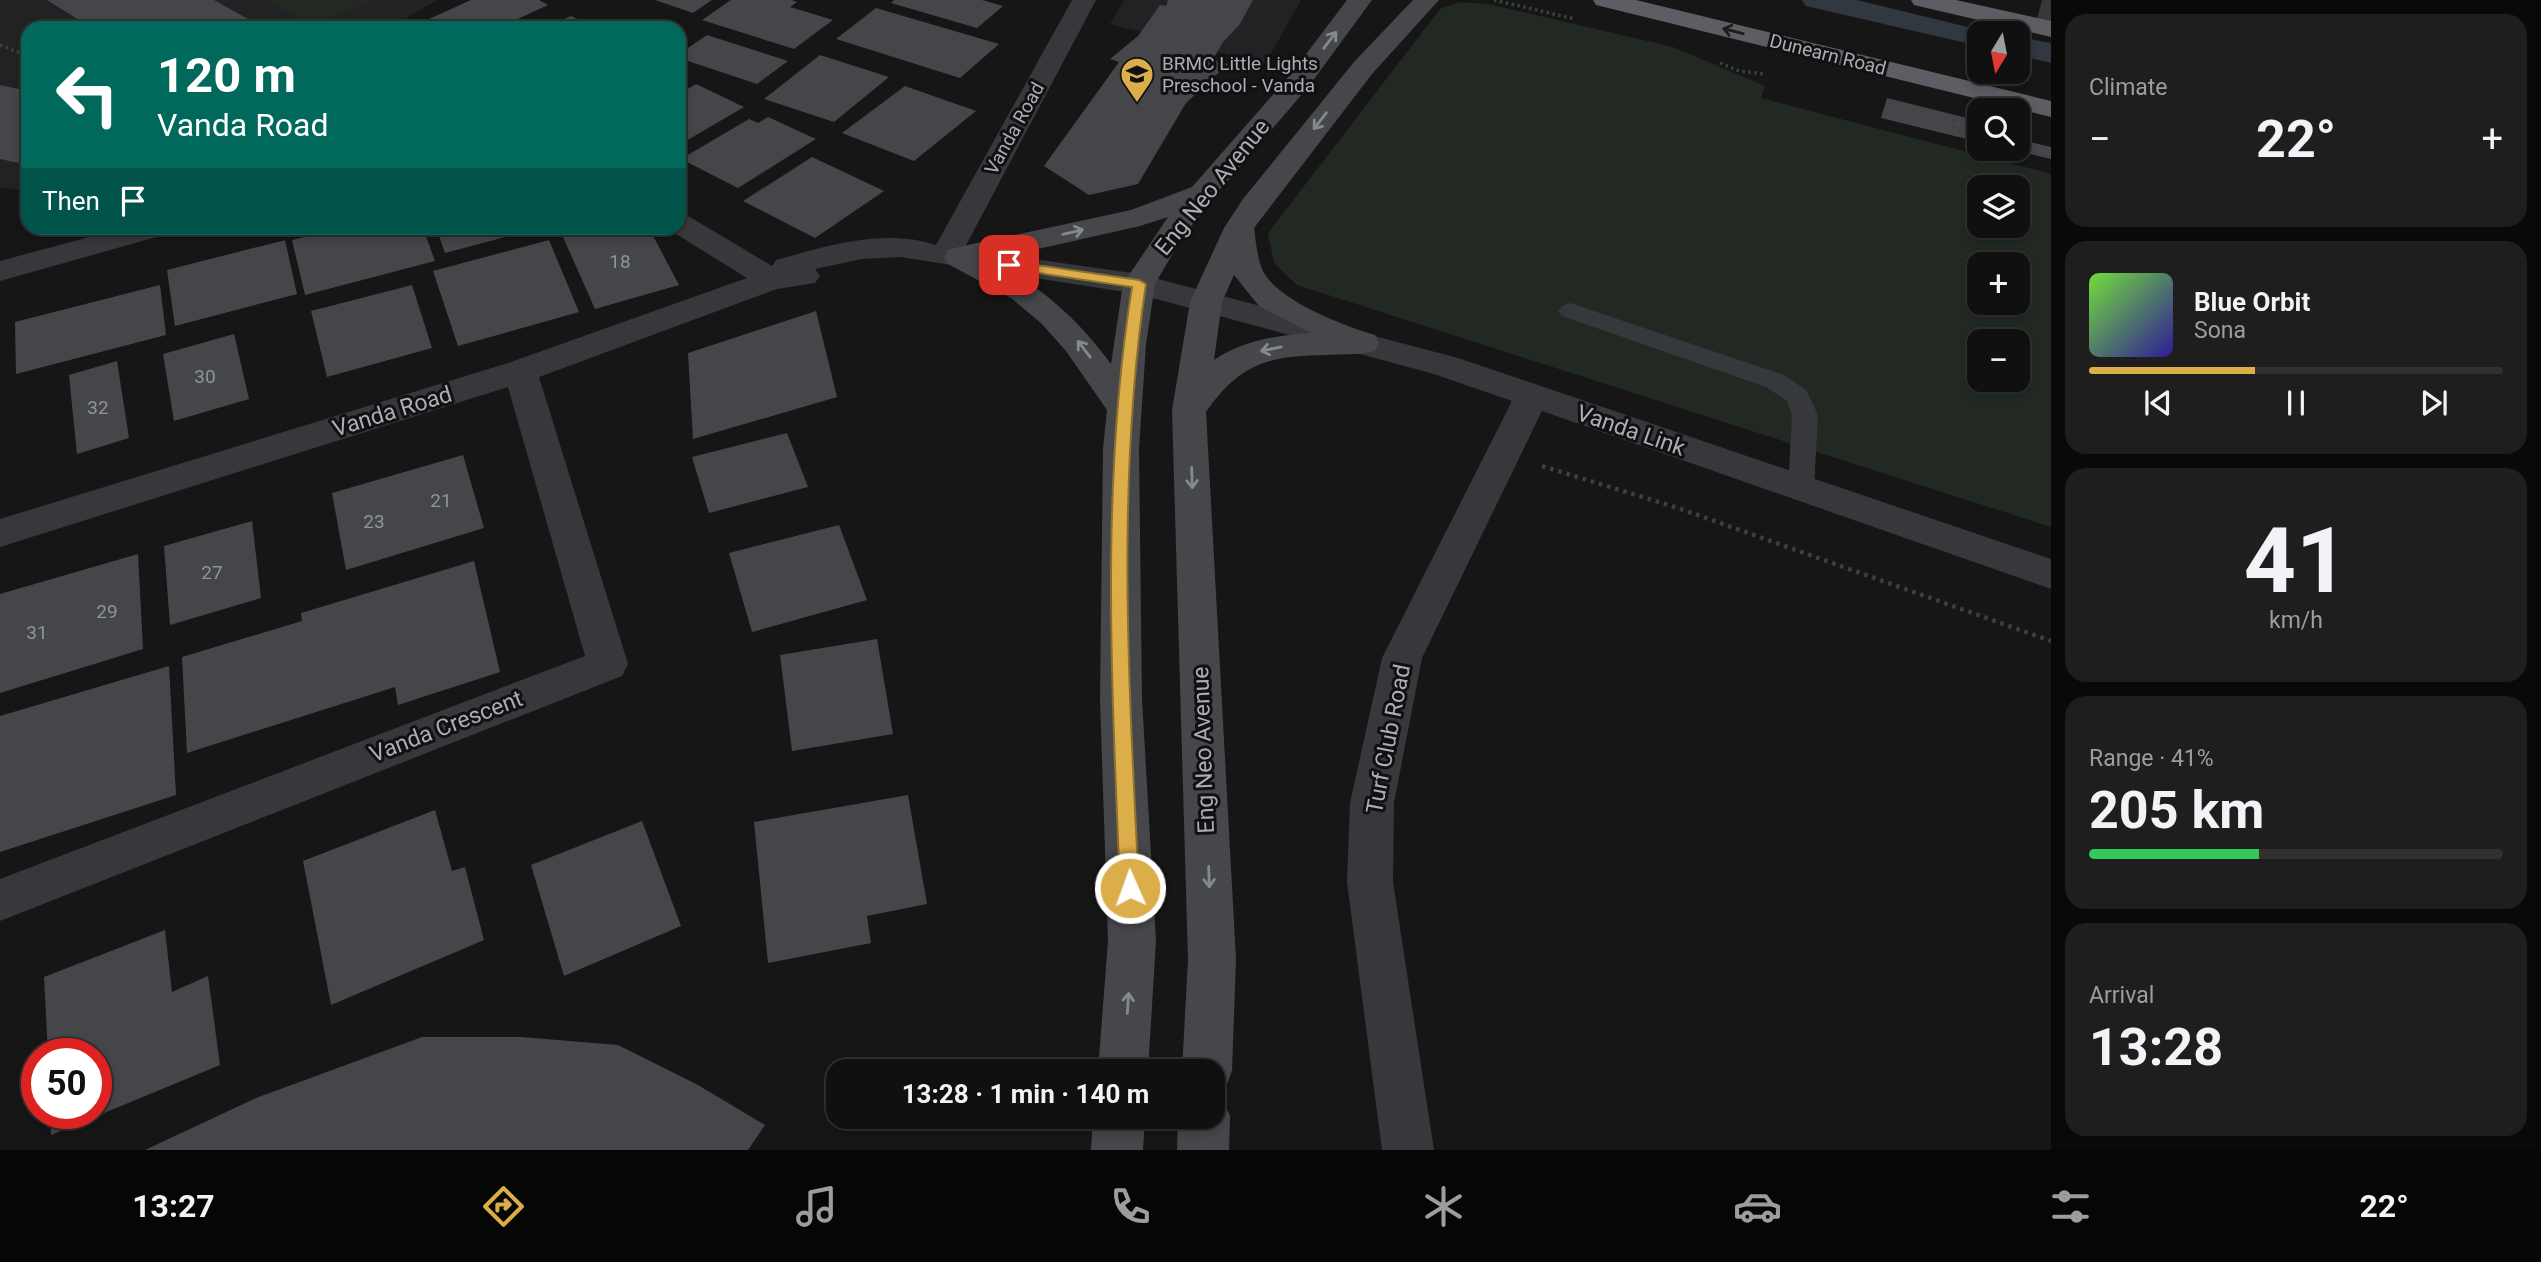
<!DOCTYPE html>
<html lang="en">
<head>
<meta charset="utf-8">
<style>
	body { margin:0; font-family:Roboto,sans-serif; background:#1e1e1f; color:#f1f3f6; height:100vh; display:flex; flex-direction:column; font-size:26px; white-space:nowrap }
	* { box-sizing:border-box; margin:0 }
	p { font-size:23px; color:#9c9d9f }
	.icon { flex:none; width:38px; height:38px; fill:none; stroke:currentColor; stroke-width:2; stroke-linecap:round; stroke-linejoin:round }
	.map { position:relative; flex:1; overflow:hidden }
	.details { display:flex; flex-direction:column; gap:14px; padding:14px; background:#090909; width:490px }
	.details>* { flex:none }
	.guide { position:absolute; left:21px; top:21px; width:665px; height:214px; border-radius:21px; box-shadow:0 4px 10px #0003,0 0 0 2px #303031; background:#00695c; color:#fff; overflow:hidden }
	.needle { width:46px; rotate:190deg }
	.fabs { position:absolute; left:1967px; top:21px; display:grid; gap:14px }
	.fabs a { display:grid; place-items:center; width:63px; height:63px; border-radius:14px; background:#101011; box-shadow:0 4px 10px #0003,0 0 0 2px #303031; font-size:35px }
	.speed { position:absolute; left:21px; top:1038px; display:flex; gap:14px; font-size:35px; font-weight:700; text-align:center }
	.speed>* { display:grid; place-content:center; width:91px; height:91px; border-radius:50%; background:#101011; box-shadow:0 4px 10px #0003,0 0 0 2px #303031; line-height:1 }
	.speed .limit { border:10px solid #d22; background:#fff; color:#111 }
	.pin { position:absolute; display:grid; place-items:center; width:60px; height:60px; color:#fff; margin:-30px; border-radius:14px; box-shadow:0 4px 10px #0006 }
	.me { position:absolute; width:77px; margin:-38px; rotate:358deg; stroke-linejoin:round; filter:drop-shadow(0 0 5px #0008) }
	.turn { display:flex; align-items:center; gap:24px; height:147px; padding:0 21px; font-size:32px }
	.turn .icon { width:91px; height:91px; stroke-width:2.5 }
	.turn b { display:block; font-size:49px; line-height:60px }
	.then { display:flex; align-items:center; height:66px; padding:0 21px; background:#0003; gap:14px; font-size:26px }
	.big { font-size:52px; font-weight:700; line-height:1.1 }
	.details .widget { flex:1; display:flex; flex-direction:column; justify-content:center; gap:10px; min-width:0; padding:0 24px; border-radius:21px; background:#1e1e1f }
	.details .dial { align-items:center; gap:0 }
	.dial b { font-size:91px; line-height:1 }
	.song { display:flex; align-items:center; gap:21px }
	.cover { width:84px; height:84px; border-radius:10px; background:linear-gradient(135deg,hsl(100 70% 55%),hsl(250 70% 35%)) }
	.played { height:7px; border-radius:4px; background:linear-gradient(90deg,#dbae4a 40%,#303031 40%) }
	.keys { display:flex; justify-content:space-around; direction:ltr }
	.heat { display:flex; justify-content:space-between; align-items:center; font-size:38px; direction:ltr }
	.charge { height:10px; border-radius:5px; background:linear-gradient(90deg,#34c759 41%,#303031 0) }
	.trip { position:absolute; left:826px; top:1059px; width:399px; height:70px; border-radius:21px; background:#101011; box-shadow:0 4px 10px #0003,0 0 0 2px #303031; font-weight:700; line-height:70px; text-align:center }
	.tabs { display:flex; height:112px; justify-content:space-around; align-items:center; background:#060607; color:#9c9d9f }
	.tabs .icon { width:49px; height:49px }
	.tabs .active { color:#dbae4a }
	.tabs b { font-size:32px; color:#f1f3f6 }
	main { display:flex; flex:1; min-height:0 }
	.map>svg:first-child { display:block }
</style>
</head>
<body>
<main>
<div class="map">
<svg width="2051" height="1150" viewBox="0 0 2051 1150">
	<rect width="100%" height="100%" fill="#161617"/>
	<!-- built -->
	<path fill="#222224" d="M0,0H437L390,28H28V192L0,187Z
		M1124,0H1301L1265,64L1110,24Z"/>
	<!-- green -->
	<path fill="#222923" fill-rule="evenodd" d="M266,0H374L312,25Z
		M1460,2L1489,4L1673,47L1765,86L1761,98L2051,174V527L1297,285L1274,263L1268,233L1440,9ZM1979,187H2018V226H1979ZM1979,264H2018V303H1979ZM1979,341H2018V380H1979Z"/>
	<g fill="none" stroke-linecap="round" stroke-linejoin="round">
		<!-- canal -->
		<path fill="#31383f" fill-rule="evenodd" d="M1802,0H1857L1992,33H1979V46L1806,6Z
			M2018,37L2051,43V63L2018,55Z"/>
	</g>
	<!-- building -->
	<path fill="#45464a" d="M47,0H214L264,28H92Z
		M471,0H539L548,5L498,28H445L429,19Z
		M655,0H712L693,13Z
		M731,0H792L797,2L790,7L833,20L794,49L702,20Z
		M894,0H982L1003,6L977,28L891,3Z
		M1168,0H1253L1240,24L1223,42L1213,59L1228,64L1186,103L1138,184L1089,195L1044,166L1119,62L1110,59L1138,36L1160,5L1166,6Z
		M876,8L999,44L960,78L836,39Z
		M571,16L596,28H533L545,22L552,25Z
		M707,35L788,61L757,84L679,58V54Z
		M820,55L889,77L834,122L764,99Z
		M696,84L744,107L679,145V87L686,90Z
		M0,85L28,91V165L0,159Z
		M905,86L976,111L914,161L842,133Z
		M1887,98L1979,121V142L1881,118Z
		M768,117L816,139L738,188L681,159L749,119L758,123Z
		M2018,139L2051,147V159L2012,150L2018,149Z
		M812,157L884,191L815,238L743,201Z
		M343,228H423L435,261L305,295L292,240Z
		M436,228H539L445,253Z
		M599,228H649L679,285L595,309L563,237Z
		M285,240L297,294L175,326L167,270Z
		M549,240L579,312L458,346L433,271Z
		M160,285L166,335L16,374L15,322Z
		M412,285L432,348L327,377L311,311Z
		M816,311L837,397L693,439L688,353Z
		M234,334L249,399L174,421L163,354Z
		M117,361L129,438L77,454L69,375Z
		M787,433L808,487L709,513L692,457Z
		M463,455L484,528L346,570L332,493Z
		M252,521L261,598L170,625L164,546Z
		M839,525L867,600L752,632L729,553Z
		M138,554L143,649L0,693V594Z
		M474,561L500,672L398,705L395,687L187,753L182,657L302,621L301,613Z
		M877,639L893,734L792,751L780,655Z
		M169,666L176,795L0,852V716Z
		M908,795L927,904L867,916L871,943L768,963L754,822Z
		M435,810L452,871L465,867L484,940L331,1005L303,861Z
		M642,821L681,926L564,976L531,865Z
		M165,930L172,992L208,976L220,1065L51,1135L50,1113H96V1054H48L44,977Z
		M422,1037H521L618,1045L698,1085L765,1125L748,1150H145L256,1098Z"/>
	<g fill="none" stroke-linecap="round" stroke-linejoin="round">
		<!-- path-far1 -->
		<path stroke="#3d3f43" stroke-width="3.5" stroke-dasharray="2.5 3.5" stroke-linecap="butt" d="M1494,0L1575,19
			M0,45L28,56
			M1720,63L1739,71L1765,74
			M1954,128L1956,116"/>
		<!-- path -->
		<path stroke="#3d3f43" stroke-width="4.5" stroke-dasharray="3.5 5" stroke-linecap="butt" d="M1542,466L1678,508L2051,641"/>
		<!-- service -->
		<path fill="#37383c" fill-rule="evenodd" d="M2042,0H2051V30L2044,33L2035,27Z
			M1570,303L1784,375L1806,390L1818,415L1814,488L1810,495L1801,498L1792,495L1788,488L1792,415L1787,401L1766,387L1562,316L1558,311L1562,306Z"/>
		<!-- minor -->
		<path fill="#37383c" fill-rule="evenodd" d="M1072,0H1096L964,249L1139,274L1458,358L2051,559V589L1542,411L1422,658L1394,803L1393,882L1434,1150H1382L1347,882L1350,803L1382,658L1512,401L1434,374L1138,294L900,257L862,259L815,269L820,276L815,283L777,289L539,377L628,664L622,676L0,921V879L585,656L508,387L0,547V519L508,363L747,278L668,229L679,228V214L690,217L772,266L776,260C828,246 883,228 936,245Z
			M123,228H171L167,234L0,281V261Z"/>
		<!-- secondary -->
		<path fill="#45474b" fill-rule="evenodd" d="M1347,0H1372L1309,86L1212,199L1180,241L1155,284L1146,344L1139,449L1142,699L1156,941L1148,1071H1098L1108,941L1100,699L1103,449L1107,410L1066,351L1041,323L1011,298L948,264L944,257L948,250L959,247L1131,210L1192,187L1291,74ZM1168,217L1123,284L1111,364C1077,318 1040,285 989,260L1140,226Z
			M1413,0H1439L1372,74L1254,228C1256,242 1257,258 1263,271C1278,301 1344,326 1375,335L1379,343L1375,351C1359,355 1343,354 1326,355C1269,356 1240,363 1206,412L1236,959L1232,1071L1225,1089L1213,1094V1071H1182L1188,959L1172,410L1190,302L1224,228L1243,199L1354,62ZM1234,275L1259,306L1311,333C1277,335 1242,341 1214,360L1222,302Z
			M1213,1094L1222,1098L1230,1116L1229,1150H1177L1178,1116H1213Z
			M1093,1116H1145L1143,1150H1091Z"/>
		<!-- trunk -->
		<path fill="#5c5e63" fill-rule="evenodd" d="M1593,0H1636L2051,101V117L1596,5Z
			M1911,0H1956L2051,21V37L1914,5Z"/>
	</g>
	<!-- one-way arrows -->
	<defs><path id="oneway-shaft" d="M-6 0H5M1.5-3L5.5 0L1.5 3" fill="none" stroke-width="1.6" stroke-linecap="round" stroke-linejoin="round" transform="scale(1.75)"/></defs>
	<use stroke="#1c1d1e" href="#oneway-shaft" transform="translate(1733 31) rotate(-166)"/>
	<g stroke="#868991">
		<use href="#oneway-shaft" transform="translate(1330 40) rotate(-53)"/>
		<use href="#oneway-shaft" transform="translate(1320 121) rotate(128)"/>
		<use href="#oneway-shaft" transform="translate(1073 232) rotate(-13)"/>
		<use href="#oneway-shaft" transform="translate(1084 349) rotate(-127)"/>
		<use href="#oneway-shaft" transform="translate(1271 349) rotate(168)"/>
		<use href="#oneway-shaft" transform="translate(1192 478) rotate(88)"/>
		<use href="#oneway-shaft" transform="translate(1209 877) rotate(88)"/>
		<use href="#oneway-shaft" transform="translate(1128 1003) rotate(-86)"/>
	</g>
	<!-- route -->
	<path fill="#dbae4a" stroke="#8e7130" stroke-width="2" d="M1009,261L1139,280L1146,284C1116,483 1129,687 1139,888L1137,894L1130,896L1123,894L1120,888C1112,688 1100,485 1132,287L1005,268L1003,265Z"/>
	<!-- icons -->
	<defs>
		<symbol id="school-pin" viewBox="-11 -11 22 30"><path d="M0 17L-7.5 6A9.5 9.5 0 1 1 7.5 6Z" fill="#dbae4a" stroke="#111112"/><path d="M0-5L7-2L0 1L-7-2ZM-4 1L0 2.5L4 1V4Q0 6-4 4Z" fill="#111"/></symbol>
	</defs>
	<g fill-rule="evenodd">
		<use href="#school-pin" x="1118" y="55" width="38" height="52"/>
	</g>
	<g text-anchor="middle" stroke-width="6" stroke-linejoin="round" paint-order="stroke">
		<!-- far-street labels -->
		<g font-size="19" fill="#a9adb6" stroke="#111112">
			<text transform="translate(1828 54) rotate(14)" y="7">Dunearn Road</text>
			<text transform="translate(1014 128) rotate(-61)" y="7">Vanda Road</text>
		</g>
		<!-- far-poi labels -->
		<g font-size="19" fill="#a9adb6" stroke="#111112" text-anchor="start">
			<text x="1162" y="70">BRMC Little Lights<tspan x="1162" dy="22">Preschool - Vanda</tspan></text>
		</g>
		<!-- number labels -->
		<g font-size="19" fill="#90939b">
			<text x="620" y="268">18</text>
			<text x="205" y="383">30</text>
			<text x="98" y="414">32</text>
			<text x="441" y="507">21</text>
			<text x="374" y="528">23</text>
			<text x="212" y="579">27</text>
			<text x="107" y="618">29</text>
			<text x="37" y="639">31</text>
		</g>
		<!-- street labels -->
		<g font-size="23" fill="#a9adb6" stroke="#111112">
			<text transform="translate(1212 187) rotate(-51)" y="8">Eng Neo Avenue</text>
			<text transform="translate(392 411) rotate(-17)" y="8">Vanda Road</text>
			<text transform="translate(1631 430) rotate(19)" y="8">Vanda Link</text>
			<text transform="translate(446 726) rotate(-21)" y="8">Vanda Crescent</text>
			<text transform="translate(1388 739) rotate(-79)" y="8">Turf Club Road</text>
			<text transform="translate(1203 750) rotate(-92)" y="8">Eng Neo Avenue</text>
		</g>
	</g>
</svg>
<div class="fabs">
<a><svg class="needle" viewBox="-14 -14 28 28"><path d="M0-13l5 13h-10z" fill="#e53935"/><path d="M0 13l5-13h-10z" fill="#9c9d9f"/></svg></a>
<a><svg class="icon" aria-label="search" viewBox="0 0 24 24"><circle cx="10" cy="10" r="6"/><path d="M15 15l6 6"/></svg></a>
<a><svg class="icon" aria-label="layers" viewBox="0 0 24 24"><path d="M12 4l9 5-9 5-9-5zM3 14l9 5 9-5"/></svg></a>
<a>+</a>
<a>−</a>
</div>
<div class="speed"><div class="limit">50</div></div>
<div class="pin" style="left:1009px;top:265px;background:#d93025"><svg class="icon" aria-label="arrive" viewBox="0 0 24 24"><path d="M6 21V4h12l-3 4 3 4H6"/></svg></div>
<svg class="me" style="left:1130px;top:888px" viewBox="-20 -20 40 40"><circle r="17" fill="#dbae4a" stroke="#fff" stroke-width="3"/><path d="M0-11L8 9 0 5-8 9z" fill="#fff"/></svg>
<div class="trip">13:28 · 1 min · 140 m</div>
<div class="guide">
<div class="turn"><svg class="icon" aria-label="left" viewBox="0 0 24 24"><path d="M17 20v-9H6M10 6l-5 5 5 5"/></svg><div><b>120 m</b>Vanda Road</div></div>
<div class="then">Then<svg class="icon" aria-label="arrive" viewBox="0 0 24 24"><path d="M6 21V4h12l-3 4 3 4H6"/></svg></div>
</div>
</div>
<section class="details">
<div class="widget"><p>Climate</p>
<div class="heat"><a>−</a><b class="big">22°</b><a>+</a></div>
</div>
<div class="widget">
<div class="song"><i class="cover"></i><div><b>Blue Orbit</b><p>Sona</p></div></div>
<div class="played"></div>
<div class="keys"><svg class="icon" aria-label="previous" viewBox="0 0 24 24"><path d="M18 5L8 12l10 7zM5 5v14"/></svg><svg class="icon" aria-label="pause" viewBox="0 0 24 24"><path d="M8 5v14M16 5v14"/></svg><svg class="icon" aria-label="next" viewBox="0 0 24 24"><path d="M6 5l10 7-10 7zM19 5v14"/></svg></div>
</div>
<div class="widget dial"><b>41</b><p>km/h</p></div>
<div class="widget"><p>Range · 41%</p><b class="big">205 km</b><div class="charge"></div></div>
<div class="widget"><p>Arrival</p><b class="big">13:28</b></div>
</section>
</main>
<nav class="tabs">
<b>13:27</b>
<svg class="icon active" aria-label="directions" viewBox="0 0 24 24"><path d="M12 3l9 9-9 9-9-9zM9 14v-3h6M13 9l2 2-2 2"/></svg>
<svg class="icon" aria-label="music" viewBox="0 0 24 24"><path d="M9 18V5l10-2v13"/><circle cx="6" cy="18" r="3"/><circle cx="16" cy="16" r="3"/></svg>
<svg class="icon" aria-label="phone" viewBox="0 0 24 24"><path d="M5 4h4l2 5-3 2q2 4 5 5l2-3 5 2v4C11 20 4 13 5 4z"/></svg>
<svg class="icon" aria-label="climate" viewBox="0 0 24 24"><path d="M12 3v18M4 7l16 10M4 17L20 7"/></svg>
<svg class="icon" aria-label="car" viewBox="0 0 24 24"><path d="M5 17H2v-5l4-1 3-4h7l3 4 3 1v5h-3M9 17h6M6 11h13"/><circle cx="7" cy="17" r="2"/><circle cx="17" cy="17" r="2"/></svg>
<svg class="icon" aria-label="filters" viewBox="0 0 24 24"><path d="M4 7h16M4 17h16"/><circle cx="9" cy="7" r="2"/><circle cx="15" cy="17" r="2"/></svg>
<b>22°</b>
</nav>
</body>
</html>
